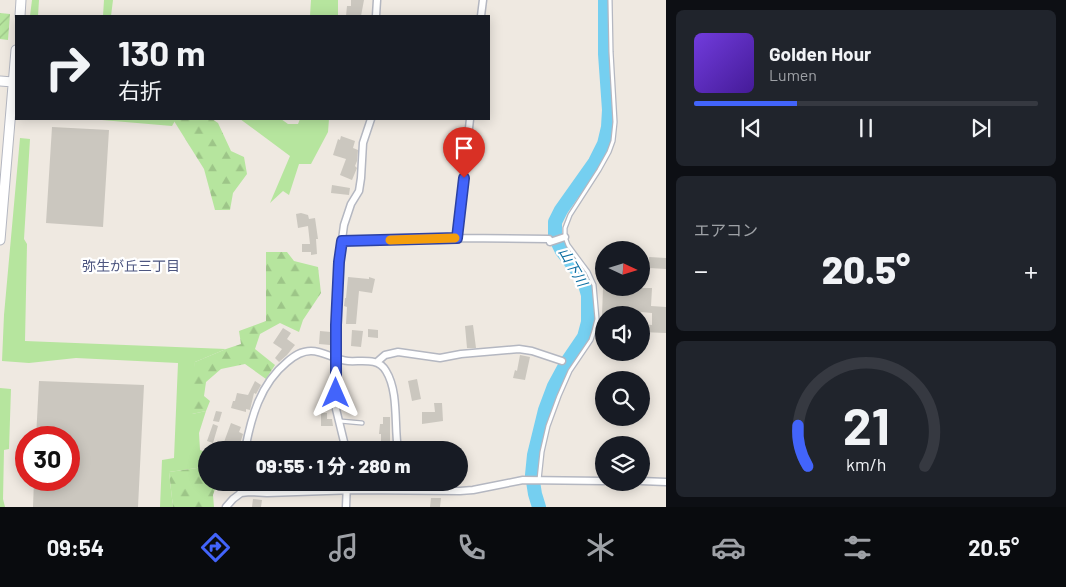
<!DOCTYPE html>
<html lang="ja">
<head>
<meta charset="utf-8">
<style>
	body { margin:0; font-family:Barlow,"Noto Sans JP",sans-serif; background:#20242c; color:#f1f3f6; height:100vh; display:flex; flex-direction:column; font-size:19px; white-space:nowrap }
	* { box-sizing:border-box; margin:0 }
	p { font-size:16px; color:#9ea1a6 }
	.icon { flex:none; width:28px; height:28px; fill:none; stroke:currentColor; stroke-width:2; stroke-linecap:round; stroke-linejoin:round }
	.map { position:relative; flex:1; overflow:hidden }
	.panel { display:flex; flex-direction:column; gap:10px; padding:10px; background:#0d0f14; width:400px }
	.panel>* { flex:none }
	.hud { position:absolute; left:15px; top:15px; width:475px; height:105px; border-radius:0px; box-shadow:0 2px 12px #0003; background:#171b24; color:#f1f3f6; overflow:hidden }
	.needle { width:32px; rotate:94deg }
	.fabs { position:absolute; left:595px; top:241px; display:grid; gap:10px }
	.fabs a { display:grid; place-items:center; width:55px; height:55px; border-radius:50%; background:#171b24; box-shadow:0 2px 12px #0003; font-size:25px }
	.speed { position:absolute; left:15px; top:426px; display:flex; gap:10px; font-size:25px; font-weight:700; text-align:center }
	.speed>* { display:grid; place-content:center; width:65px; height:65px; border-radius:50%; background:#171b24; box-shadow:0 2px 12px #0003; line-height:1 }
	.speed .limit { border:8px solid #d22; background:#fff; color:#111 }
	.pin { position:absolute; display:grid; place-items:center; width:42px; height:42px; color:#fff; margin:-51px -21px; border-radius:50% 50% 50% 0; rotate:-45deg; box-shadow:0 0 5px #0007 }
	.pin .icon { rotate:45deg }
	.me { position:absolute; width:55px; margin:-28px; rotate:0deg; stroke-linejoin:round; filter:drop-shadow(0 0 4px #0008) }
	.turn { display:flex; align-items:center; gap:18px; height:105px; padding:0 20px; font-size:22px }
	.turn .icon { width:65px; height:65px; stroke-width:2.5 }
	.turn b { display:block; font-size:35px; line-height:42px }
	.big { font-size:38px; font-weight:800; line-height:1.1 }
	.panel .tile { flex:1; display:flex; flex-direction:column; justify-content:center; gap:8px; min-width:0; padding:0 18px; border-radius:8px; background:#20242c }
	.panel .dial { align-items:center; gap:0 }
	.dial svg { height:130px; overflow:visible; fill:none; stroke:#363941; stroke-width:7; stroke-linecap:round; text-anchor:middle }
	.dial text { fill:#f1f3f6; stroke:none }
	.song { display:flex; align-items:center; gap:15px }
	.cover { width:60px; height:60px; border-radius:8px; background:linear-gradient(135deg,hsl(260 70% 55%),hsl(260 70% 35%)) }
	.played { height:5px; border-radius:2px; background:linear-gradient(90deg,#4264fb 30%,#363941 30%) }
	.keys { display:flex; justify-content:space-around; direction:ltr }
	.heat { display:flex; justify-content:space-between; align-items:center; font-size:28px; direction:ltr }
	.trip { position:absolute; left:198px; top:441px; width:270px; height:50px; border-radius:25px; background:#171b24; box-shadow:0 2px 12px #0003; font-weight:800; line-height:50px; text-align:center }
	.tabs { display:flex; height:80px; justify-content:space-around; align-items:center; background:#090b0e; color:#9ea1a6 }
	.tabs .icon { width:35px; height:35px }
	.tabs .current { color:#4264fb }
	.tabs b { font-size:22px; color:#f1f3f6 }
	main { display:flex; flex:1; min-height:0 }
	.map>svg:first-child { display:block }
</style>
</head>
<body>
<main>
<div class="map">
<svg width="666" height="507" viewBox="0 0 666 507">
	<defs>
		<pattern id="forest-firs" width="22" height="20" patternUnits="userSpaceOnUse" patternTransform="scale(1.25)"><rect width="22" height="20" fill="#b6e59e"/><path d="M5 1l3.5 6h-7zM16 11l3.5 6h-7z" fill="#9dc588"/></pattern>
		<pattern id="garden-furrows" width="10" height="10" patternUnits="userSpaceOnUse" patternTransform="scale(1.25)"><rect width="10" height="10" fill="#b6e59e"/><path d="M-1 1l2-2M0 10L10 0M9 11l2-2" fill="none" stroke="#9dc588"/></pattern>
	</defs>
	<rect width="100%" height="100%" fill="#efe9e1"/>
	<!-- grass -->
	<path fill="#b6e59e" d="M32,0H39L38,16H30Z
		M104,0H113L111,16H103Z
		M311,0H338V16H310Z
		M90,119H176L172,126Z
		M240,119H281L288,124H298L300,119H329L328,132L311,164H299L289,195L283,191L270,203L290,156Z
		M20,138L30,139L24,239L27,244L25,341L226,349L195,362L192,414L206,411L199,433L200,450L206,452V462L203,460L197,468L169,472L173,507H160L162,460L174,458L178,363L76,358L29,363L2,361L4,315Z
		M0,388L11,389L9,449L4,450L3,499L5,507H0Z"/>
	<!-- forest -->
	<path fill="url(#forest-firs)" d="M176,119H212L218,123L231,151L244,157L247,174L233,193L230,210H215L204,169L174,121Z
		M266,252H287L294,261L318,267L321,293L303,320L299,332L280,323L260,334L255,349L275,365L266,379L245,364L221,369L206,382L204,396L210,401L206,411L192,414L191,382L195,362L226,349L241,344L239,331L266,321Z
		M203,460L206,462V482L217,483L213,495L214,507H173L169,472L197,468Z"/>
	<!-- garden -->
	<path fill="url(#garden-furrows)" d="M0,13L10,14L8,40L0,39Z"/>
	<g fill="none" stroke-linecap="round" stroke-linejoin="round">
		<!-- river -->
		<path stroke="#75cff0" stroke-width="14" d="M539,507L535,494L532,475L534,455L545,410L554,386L567,362L584,337L588,322V295L583,278L562,251L555,237V222L561,210L595,162L604,144L608,127L609,110L605,54V0"/>
	</g>
	<!-- building -->
	<path fill="#cbc7bf" d="M351,0H364L361,16H346L347,6H351Z
		M52,127L109,130L103,227L46,223Z
		M341,136L355,141L353,148L358,150L357,161L355,166L357,168L352,180L340,175L346,159L333,155L338,139L340,140Z
		M332,185L350,188L349,195L331,193Z
		M301,213L308,215L309,219L315,218L318,239H316L317,254L311,255V252H302V244H310L308,226L298,228L296,214Z
		M649,257L666,258V269L649,268Z
		M348,277L369,279V277L375,279L372,293L359,291L356,324H346L347,307L344,306L345,298H346Z
		M603,288H652L651,306L666,307V333L641,332V324L652,325V313L641,312V315H602Z
		M473,325L476,348H467L465,326Z
		M283,328L291,333L287,339L295,345L287,355L279,362L275,358L282,349L273,343Z
		M368,329L378,330V338L368,337Z
		M352,330L363,331L361,347L351,346Z
		M320,331L331,332L330,345L319,344Z
		M520,355L530,357L525,380L513,378L515,370L517,371Z
		M417,379L421,399L412,401L408,381Z
		M39,381L144,385L138,507H33L34,480H69V438H36Z
		M255,381L261,385L256,394L254,393L250,410L246,409V412L231,408L233,401H235L237,393L248,395Z
		M434,403H442L443,421L422,424V412H435Z
		M216,411L222,412L219,422L213,421Z
		M321,413H327V419H332L333,426H321Z
		M383,417H390V450H381V434H379L380,424H383Z
		M231,423L241,427L239,432L243,434L239,447L224,442Z
		M213,424L218,426L213,443L207,441Z
		M431,498H441L440,507H430Z
		M253,499L262,500L261,507H252Z"/>
	<g fill="none" stroke-linecap="round" stroke-linejoin="round">
		<defs>
			<path id="service" d="M340,421L362,423
				M539,480L542,452L548,426L559,396L570,371L591,340L594,331L597,319L594,285L588,272L568,245L565,237V228L570,215L599,170L609,152L613,141L615,122L611,52L610,0"/>
			<path id="minor" d="M376,16L377,0
				M481,16L483,0
				M457,238L470,119
				M341,241L457,238L549,239L550,242L565,237
				M377,362L385,355L398,352L440,358L461,354L519,349L532,351L562,361
				M245,450C251,418 260,384 287,362C294,356 301,351 311,351C324,351 335,360 348,361C361,362 378,357 386,371C399,392 394,426 398,450
				M346,450L336,409L335,377L336,358V325L339,262L344,225L351,204L359,191L361,178L363,143L371,119
				M641,481L666,482
				M239,482L241,493
				M226,507L233,499L241,493L250,492L267,493L356,490L460,491L473,490L523,480L604,481
				M346,507L347,482"/>
			<path id="tertiary" d="M20,16L21,0
				M0,81L13,82
				M0,240L16,50"/>
		</defs>
		<!-- service casing -->
		<use href="#service" stroke="#b4b7c1" stroke-width="5.5"/>
		<!-- minor casing -->
		<use href="#minor" stroke="#b4b7c1" stroke-width="9"/>
		<!-- tertiary casing -->
		<use href="#tertiary" stroke="#b4b7c1" stroke-width="11"/>
		<!-- service -->
		<use href="#service" stroke="#fff" stroke-width="3"/>
		<!-- minor -->
		<use href="#minor" stroke="#fff" stroke-width="6"/>
		<!-- tertiary -->
		<use href="#tertiary" stroke="#fff" stroke-width="9"/>
	</g>
	<g fill="none" stroke-linecap="round" stroke-linejoin="round">
		<defs>
			<path id="route" d="M336,393V325L339,262L342,241L457,238L464,178"/>
		</defs>
		<!-- route casing -->
		<use href="#route" stroke="#2b41a3" stroke-width="12"/>
		<!-- route -->
		<use href="#route" stroke="#4264fb" stroke-width="9"/>
		<!-- slow -->
		<path stroke="#f59e0b" stroke-width="9" d="M390,240L455,238"/>
	</g>
	<g text-anchor="middle" stroke-width="4.5" stroke-linejoin="round" paint-order="stroke">
		<!-- neighbourhood labels -->
		<g font-size="14" fill="#4d5680" stroke="#fff">
			<text x="131" y="271">弥生が丘三丁目</text>
		</g>
		<!-- water labels -->
		<g font-size="14" font-style="italic" fill="#0d6fa3" stroke="#fff">
			<text transform="translate(573 267) rotate(60)" y="5">山下川</text>
		</g>
	</g>
</svg>
<div class="fabs">
<a><svg class="needle" viewBox="-14 -14 28 28"><path d="M0-13l5 13h-10z" fill="#e53935"/><path d="M0 13l5-13h-10z" fill="#9ea1a6"/></svg></a>
<a><svg class="icon" aria-label="sound" viewBox="0 0 24 24"><path d="M4 9h4l5-4v14l-5-4H4zM17 9q2 3 0 6"/></svg></a>
<a><svg class="icon" aria-label="search" viewBox="0 0 24 24"><circle cx="10" cy="10" r="6"/><path d="M15 15l6 6"/></svg></a>
<a><svg class="icon" aria-label="layers" viewBox="0 0 24 24"><path d="M12 4l9 5-9 5-9-5zM3 14l9 5 9-5"/></svg></a>
</div>
<div class="speed"><div class="limit">30</div></div>
<div class="pin" style="left:464px;top:178px;background:#d93025"><svg class="icon" aria-label="arrive" viewBox="0 0 24 24"><path d="M6 21V4h12l-3 4 3 4H6"/></svg></div>
<svg class="me" style="left:336px;top:393px" viewBox="-20 -20 40 40"><path d="M0-17L14 15 0 8-14 15z" fill="#4264fb" stroke="#fff" stroke-width="4"/></svg>
<div class="trip">09:55 · 1 分 · 280 m</div>
<div class="hud">
<div class="turn"><svg class="icon" aria-label="right" viewBox="0 0 24 24"><path d="M7 20v-9h11M14 6l5 5-5 5"/></svg><div><b>130 m</b>右折</div></div>
</div>
</div>
<section class="panel">
<div class="tile">
<div class="song"><i class="cover"></i><div><b>Golden Hour</b><p>Lumen</p></div></div>
<div class="played"></div>
<div class="keys"><svg class="icon" aria-label="previous" viewBox="0 0 24 24"><path d="M18 5L8 12l10 7zM5 5v14"/></svg><svg class="icon" aria-label="pause" viewBox="0 0 24 24"><path d="M8 5v14M16 5v14"/></svg><svg class="icon" aria-label="next" viewBox="0 0 24 24"><path d="M6 5l10 7-10 7zM19 5v14"/></svg></div>
</div>
<div class="tile"><p>エアコン</p>
<div class="heat"><a>−</a><b class="big">20.5°</b><a>+</a></div>
</div>
<div class="tile dial"><svg viewBox="0 0 100 80">
<path d="M14 69A42 42 0 1 1 86 69"/>
<path d="M14 69A42 42 0 0 1 8 44" stroke="#4264fb"/>
<text x="50" y="56" font-size="32" font-weight="700">21</text>
<text x="50" y="72" font-size="11">km/h</text>
</svg></div>
</section>
</main>
<nav class="tabs">
<b>09:54</b>
<svg class="icon current" aria-label="directions" viewBox="0 0 24 24"><path d="M12 3l9 9-9 9-9-9zM9 14v-3h6M13 9l2 2-2 2"/></svg>
<svg class="icon" aria-label="music" viewBox="0 0 24 24"><path d="M9 18V5l10-2v13"/><circle cx="6" cy="18" r="3"/><circle cx="16" cy="16" r="3"/></svg>
<svg class="icon" aria-label="phone" viewBox="0 0 24 24"><path d="M5 4h4l2 5-3 2q2 4 5 5l2-3 5 2v4C11 20 4 13 5 4z"/></svg>
<svg class="icon" aria-label="climate" viewBox="0 0 24 24"><path d="M12 3v18M4 7l16 10M4 17L20 7"/></svg>
<svg class="icon" aria-label="car" viewBox="0 0 24 24"><path d="M5 17H2v-5l4-1 3-4h7l3 4 3 1v5h-3M9 17h6M6 11h13"/><circle cx="7" cy="17" r="2"/><circle cx="17" cy="17" r="2"/></svg>
<svg class="icon" aria-label="filters" viewBox="0 0 24 24"><path d="M4 7h16M4 17h16"/><circle cx="9" cy="7" r="2"/><circle cx="15" cy="17" r="2"/></svg>
<b>20.5°</b>
</nav>
</body>
</html>
